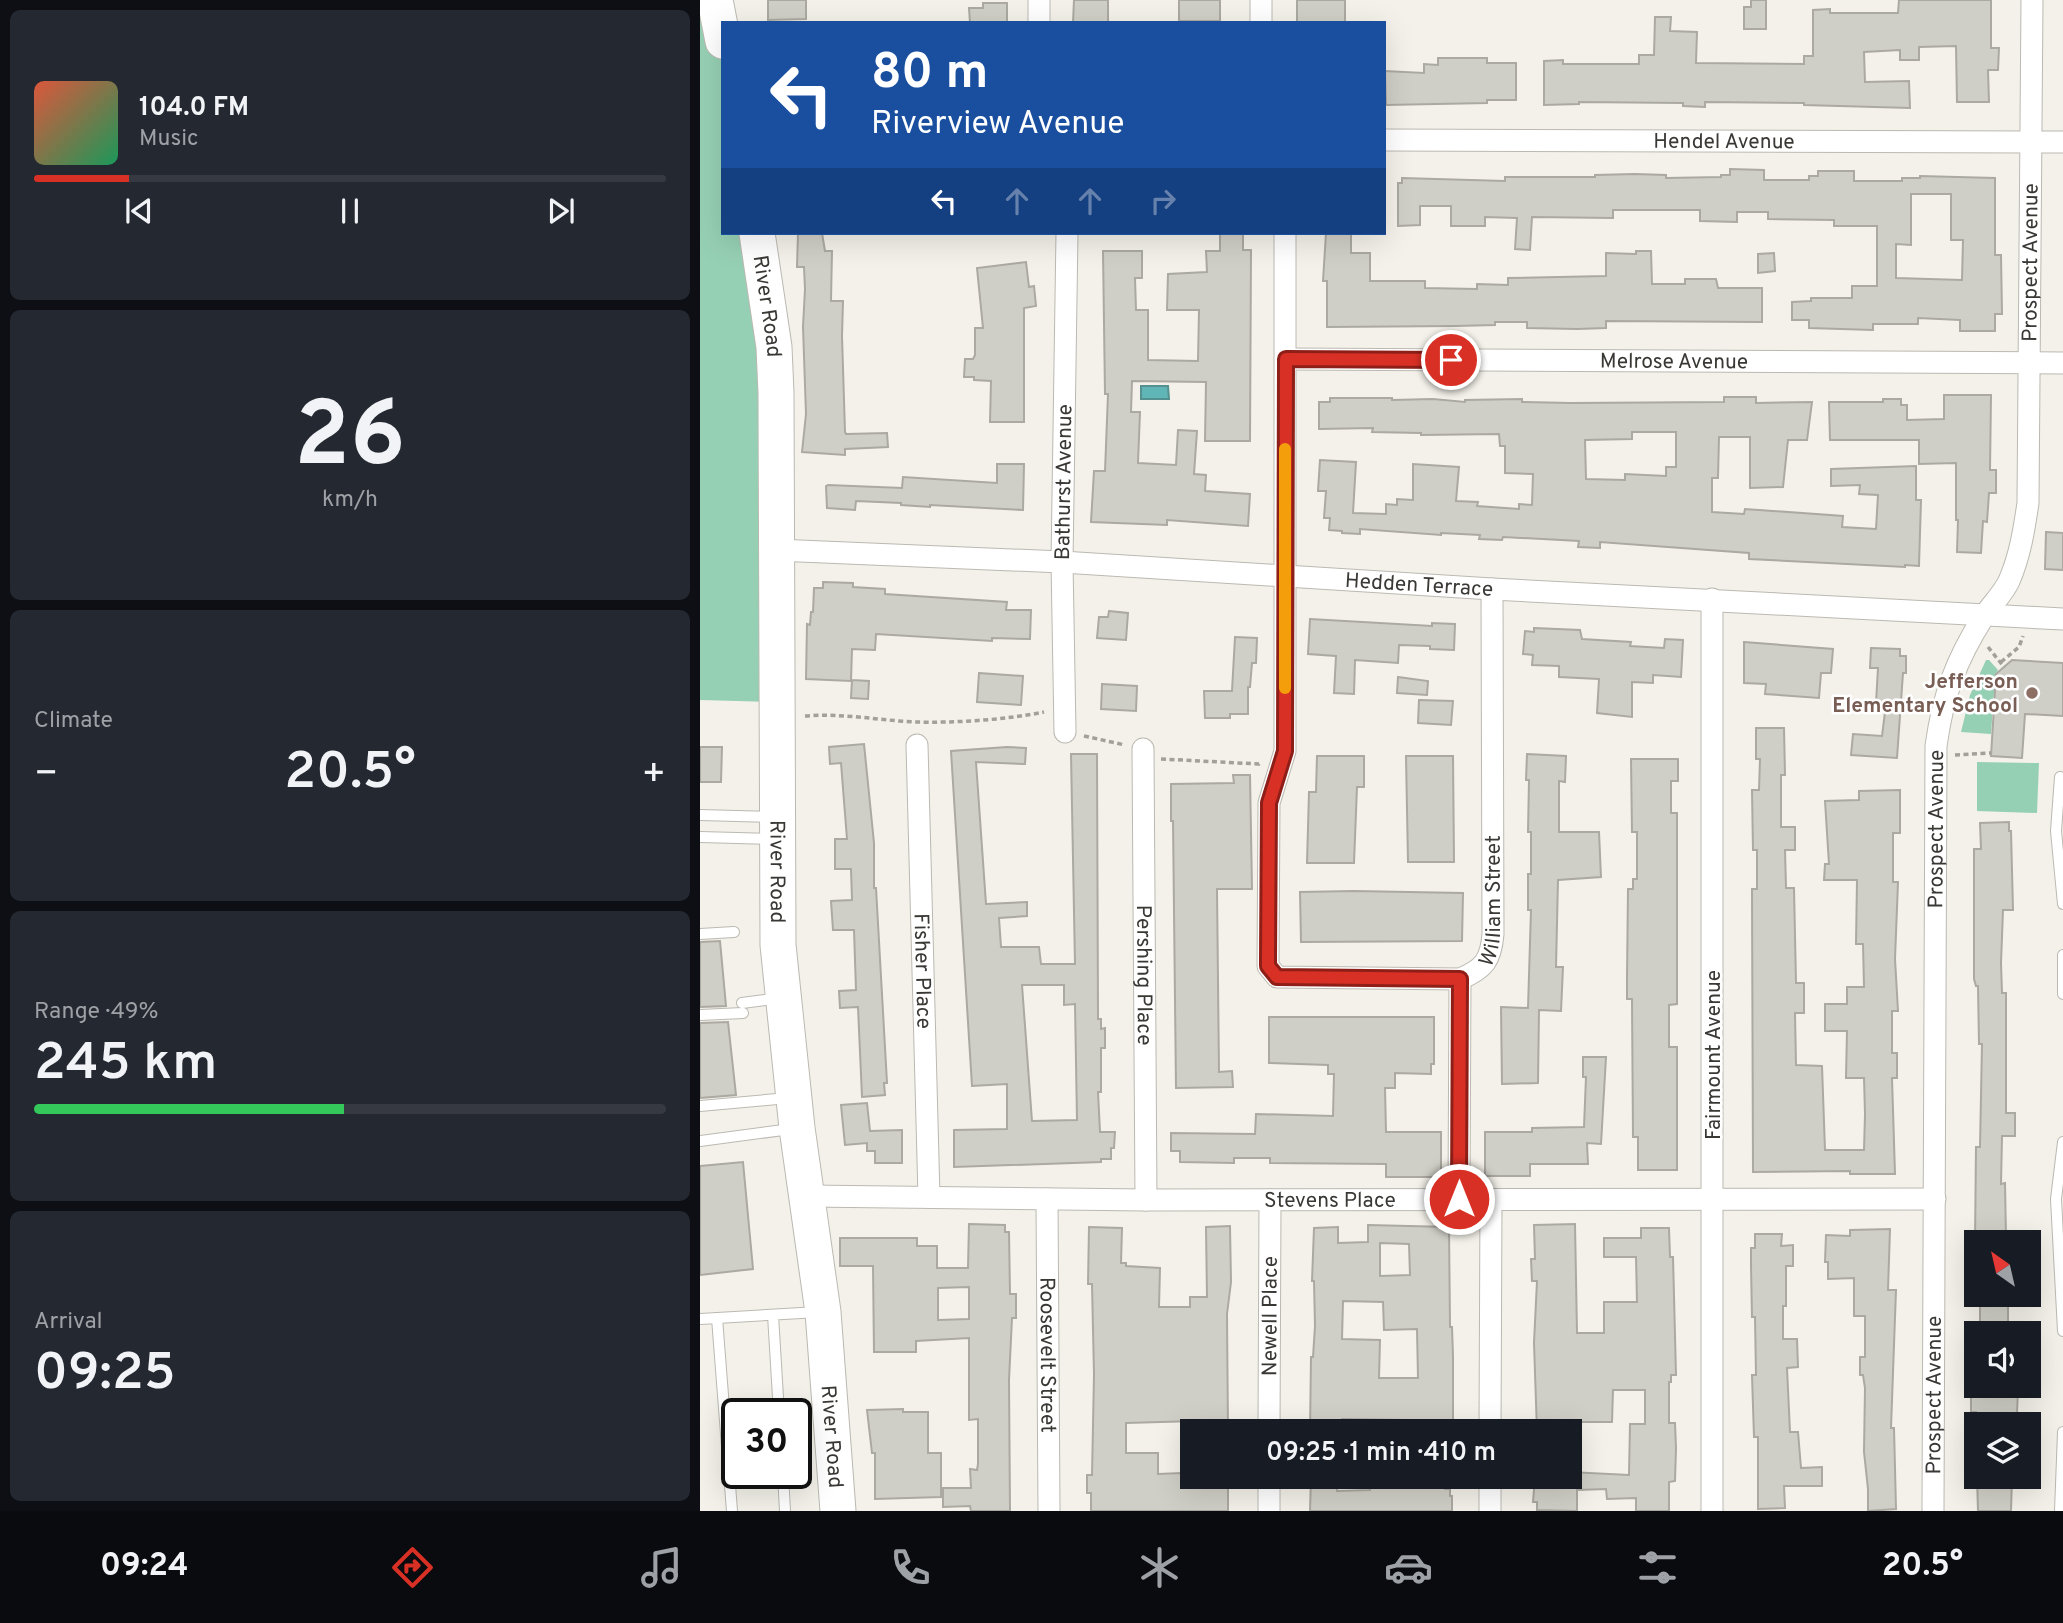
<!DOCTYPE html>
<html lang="en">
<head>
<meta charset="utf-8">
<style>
	body { margin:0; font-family:Overpass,sans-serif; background:#242831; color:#f1f3f6; height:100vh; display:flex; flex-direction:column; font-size:26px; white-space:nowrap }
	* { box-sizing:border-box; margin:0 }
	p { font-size:23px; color:#9ea1a6 }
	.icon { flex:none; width:38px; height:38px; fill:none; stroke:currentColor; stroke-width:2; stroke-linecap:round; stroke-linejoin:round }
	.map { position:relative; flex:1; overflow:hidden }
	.sheet { display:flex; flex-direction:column; gap:10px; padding:10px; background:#0d0f14; width:700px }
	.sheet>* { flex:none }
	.top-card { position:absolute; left:21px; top:21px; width:665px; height:214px; border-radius:0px; box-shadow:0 7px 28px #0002; background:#1a4fa0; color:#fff; overflow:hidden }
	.needle { width:46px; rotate:326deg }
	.fabs { position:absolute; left:1264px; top:1230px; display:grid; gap:14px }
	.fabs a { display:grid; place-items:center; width:77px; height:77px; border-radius:0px; background:#171b24; box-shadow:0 7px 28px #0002; font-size:35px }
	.speed { position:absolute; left:21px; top:1398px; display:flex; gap:14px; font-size:35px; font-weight:700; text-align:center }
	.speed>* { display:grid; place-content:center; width:91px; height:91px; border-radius:50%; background:#171b24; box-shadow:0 7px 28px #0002; line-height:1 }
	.speed .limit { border:4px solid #111; border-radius:10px; background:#fff; color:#111 }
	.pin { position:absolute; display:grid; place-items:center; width:60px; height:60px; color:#fff; margin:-30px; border:4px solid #fff; border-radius:50%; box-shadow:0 2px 7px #0007 }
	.me { position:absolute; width:77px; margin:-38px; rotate:0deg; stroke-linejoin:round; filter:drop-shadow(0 0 5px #0008) }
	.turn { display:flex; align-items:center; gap:24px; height:147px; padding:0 35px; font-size:32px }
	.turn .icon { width:91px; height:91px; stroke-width:2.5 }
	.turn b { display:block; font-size:49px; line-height:60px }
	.lanes { display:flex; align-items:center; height:66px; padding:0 35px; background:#0003; justify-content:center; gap:35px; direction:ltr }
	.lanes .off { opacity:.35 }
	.big { font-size:52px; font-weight:600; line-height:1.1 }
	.sheet .widget { flex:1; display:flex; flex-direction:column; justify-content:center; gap:10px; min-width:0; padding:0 24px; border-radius:10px; background:#242831 }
	.sheet .dial { align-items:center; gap:0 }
	.dial b { font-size:91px; line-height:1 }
	.song { display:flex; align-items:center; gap:21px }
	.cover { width:84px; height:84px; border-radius:10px; background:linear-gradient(135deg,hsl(10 70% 55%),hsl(150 70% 35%)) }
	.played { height:7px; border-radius:4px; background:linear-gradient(90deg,#d93025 15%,#363941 15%) }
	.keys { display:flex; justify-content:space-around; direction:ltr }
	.heat { display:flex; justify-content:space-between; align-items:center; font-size:38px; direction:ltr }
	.charge { height:10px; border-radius:5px; background:linear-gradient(90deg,#34c759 49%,#363941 0) }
	.trip { position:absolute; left:480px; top:1419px; width:402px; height:70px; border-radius:0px; background:#171b24; box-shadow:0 7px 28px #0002; font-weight:600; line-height:70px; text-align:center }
	.tabs { display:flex; height:112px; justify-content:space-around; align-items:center; background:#090b0e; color:#9ea1a6 }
	.tabs .icon { width:49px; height:49px }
	.tabs .current { color:#d93025 }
	.tabs b { font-size:32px; color:#f1f3f6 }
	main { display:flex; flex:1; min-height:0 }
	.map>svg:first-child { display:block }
</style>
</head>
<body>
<main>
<section class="sheet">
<div class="widget">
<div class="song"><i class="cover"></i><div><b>104.0 FM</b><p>Music</p></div></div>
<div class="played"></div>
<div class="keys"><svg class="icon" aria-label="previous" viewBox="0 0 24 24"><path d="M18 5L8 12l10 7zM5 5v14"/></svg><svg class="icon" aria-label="pause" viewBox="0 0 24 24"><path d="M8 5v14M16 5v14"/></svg><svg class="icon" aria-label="next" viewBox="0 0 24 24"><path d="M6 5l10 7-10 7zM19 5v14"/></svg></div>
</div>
<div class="widget dial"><b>26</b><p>km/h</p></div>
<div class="widget"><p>Climate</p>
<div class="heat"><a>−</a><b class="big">20.5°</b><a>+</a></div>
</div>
<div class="widget"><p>Range · 49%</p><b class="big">245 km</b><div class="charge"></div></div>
<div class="widget"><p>Arrival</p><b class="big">09:25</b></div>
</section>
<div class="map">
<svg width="1363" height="1511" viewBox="0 0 1363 1511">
	<rect width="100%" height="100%" fill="#f3f1e9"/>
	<!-- green -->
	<path fill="#96d0b4" d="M0,0L23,41V233H57L76,702L0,700Z
		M1286,660H1289L1298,670L1295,674L1297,676L1295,678L1291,734L1261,732L1270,695Z
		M1277,762L1339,763L1337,813L1277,811Z"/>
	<!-- water -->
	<path fill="#60b6b6" stroke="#54908f" stroke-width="2" d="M441,386H468L469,399H441Z"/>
	<!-- building -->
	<path fill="#d0cfc7" stroke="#aba9a1" stroke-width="2" fill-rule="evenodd" d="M68,0H106V19L68,20Z
		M374,0H408V23H373Z
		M479,0H520V21H479Z
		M597,0H645V23H597Z
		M1051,0H1066V29H1044V7H1051Z
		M1199,0H1291V48H1299L1298,70H1288L1289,102H1257L1256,46L1219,47V60H1200V50L1164,52L1165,82L1209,81L1210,108L1104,105V103L1005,102V107L983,106V103L879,102V104L844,105V61L863,60V64H939V55H954L955,17H971L970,31L997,32L996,63L1104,64V56H1113V10L1130,9V13H1198Z
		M283,3H307V23H270L269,8H283Z
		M738,58H787V63H816V100H787V103L686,105L685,71L724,73V64L738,65Z
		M1030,169L1064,170V180H1109V176H1118V171H1154V181H1202V178H1220V176L1295,178V255H1301L1302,314H1295V331H1260V320L1218,318V324H1173V330L1109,328V320H1092V302L1111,301V298H1152V286H1177V226H1134V220L1068,219V212H1037V222L1000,221V210H913V218L832,217L830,250L815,249L817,218L785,217V226H751V206H720V225L698,226V183H702V178L805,181V177H895V175L935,174L966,175V178L1021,177V175H1030ZM1211,194H1251V240H1263L1262,280L1196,278V244L1211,245Z
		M98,233H122L125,251H132L131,301H143L142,336L145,432L146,434L187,433L188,447L145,449V455L102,452L106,414L103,327L105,289L104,267H97Z
		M520,233H543V250H551L550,441H505L506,382L432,381L431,412H440L438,463L476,465L478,430L497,431L494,474L506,475L505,491L550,494L548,526L467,520V525L391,522L394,471H405L408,394H405L403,251H442V278H435L436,310H448V360L498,361L499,310H467L468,274L507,272L506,251H520Z
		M626,233H651V253H670V281H725V288L777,289V284L808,285V278L906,276V253L936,254V251H951L952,284H985V279H1016L1018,288H1062V322L906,321V328L877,329L827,328V322H795V325L755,326L627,327V281H623Z
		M1074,253L1075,271L1058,273V254Z
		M326,262L329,287L334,286L336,306L324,308V422H290L291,381L274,380V377H264L265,359H273L275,355V328H283L277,268Z
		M1244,395H1291L1290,470H1296V493H1289L1287,522L1283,521L1281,553L1257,552L1258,520H1256V463L1219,464V440H1130L1129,402H1183V399H1201V405H1207V420L1244,419Z
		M1024,397H1056V403L1112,402L1107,440H1088L1083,487L1050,488V437H1019L1018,478H1012V512L1044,514L1045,509L1143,516L1142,527L1176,529L1178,495L1159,494L1160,485L1131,486V469L1216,466V500H1221L1219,566L1205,565V567L1049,559V553L900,542V548L878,547L879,541L803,537L802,540L779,539L780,535L741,533V535L660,529V534L642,533V531L629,530L630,518H624L626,491H618L620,460L656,462L653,513L686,514V504L697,505V499L713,500V464L759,467L756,501L778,502L777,506L819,509V504L832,505L833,474L805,473V446H800L799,434L721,435V433L672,432L673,428L619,429V402H630V398H692V400L733,399L765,402V400L822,399V402L871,403L1024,402ZM932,432H976V467H966V476L925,474V480L886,479L885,440L932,439Z
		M297,464H324L323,510L230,505V507L201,505V503L156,501L155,510L127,508L126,486L128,485L202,488L203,477L297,483Z
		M1346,532L1363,533V570L1345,569Z
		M123,582L153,583V587L185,589V594L307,602L306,610H331L330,639L292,638V641L176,634L175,650L152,649L151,681L106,679L107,624L110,625L111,612H113L114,588H123Z
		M409,611L428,613L426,640L397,638L399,617H408Z
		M610,619L732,626V623L755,624L754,650L730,649V646L699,645L698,663L655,660L654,694L634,693L636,656L608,654Z
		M834,628L880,630L882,639L931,642L930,646L964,648L965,639L983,640L981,677L953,675V683L932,682V717L897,713L899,679L859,677V666L832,665L833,655L823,654L825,631L834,632Z
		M535,637L557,638L556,663H552L550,687H548V714H530V718H505L504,691H532Z
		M1044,642L1133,649L1131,673H1121L1119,698L1065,694L1066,684L1044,683Z
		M1171,648L1200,649V656H1206V673H1203L1197,758L1151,755L1153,734L1182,736L1186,704L1176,703L1178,668H1170Z
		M1312,660L1363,663V716L1325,714L1322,758L1291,756L1296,674Z
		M279,673L323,676L321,705L277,702Z
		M698,677L728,681L727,695L697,693Z
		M152,680L169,681L168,699L151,698Z
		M402,684L437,686L436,711L401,709Z
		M719,700L753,701L751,725L718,723Z
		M1056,728H1084L1085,775H1081V827H1095V850H1085L1086,888H1094L1096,983H1104V1013H1095L1096,1065L1122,1066L1125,1150H1164L1165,1114L1164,1078H1146L1147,1031H1125V1004H1147V987H1164L1163,944H1156L1157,880H1124L1125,864H1129L1125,801L1159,800V791L1200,790V833H1193V882H1198L1195,959L1198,1011H1192V1053H1197V1078H1192L1195,1174H1150V1171L1053,1172L1052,889H1057V850H1053L1052,790H1059L1060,759H1056Z
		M164,744L174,843V888H176L187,1083H184L185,1095L162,1097L158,1007L140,1008L139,991L156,990L154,930H133L131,901L152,900L151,869H135V839H147L141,763L130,764L129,747Z
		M0,747H22L21,782H0Z
		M307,747L326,748L325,764L276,762L286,904L327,902V916L299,918L301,947H339L341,964H375L371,754H397L398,1019H401V1029L405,1028V1048H401V1092H398L400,1132H415L414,1148H411V1159H401V1162L254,1167V1130L307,1129V1084L272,1086L251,751ZM322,985H364V1005L375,1004L377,1120L332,1121Z
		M827,754L866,756L865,782L859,781V832H899L901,877L858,880L856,967H863L861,1011L839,1010L838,1083L802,1084L801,1007L828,1008L831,910H828V874H831V832H828L829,780H826Z
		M617,756H664V787H657L654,863H607L609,792H616Z
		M706,756H753L754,862H708Z
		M931,759H978V781H971V813H977V1004L969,1005V1047H977V1170H938V1137H933L932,999H927V979L928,889H933V879H937V832H932Z
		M533,775H550L552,889H517L519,1072L532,1071L533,1087L476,1088L473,821H471V784L534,783Z
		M1309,822V831H1311L1313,910H1303L1301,963L1302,993H1306V1113H1315V1136H1302L1301,1184L1305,1183L1306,1238H1301V1242H1275L1276,1147H1280L1282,1044H1279L1278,986H1276L1274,979V849H1281L1280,823Z
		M654,891L763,893L762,941L601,942L600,892Z
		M20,941L26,1006L0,1007V942Z
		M569,1017H734V1064H731V1074L695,1073V1088H685L686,1132H741V1177H686V1164L570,1163V1158H534V1163L480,1162V1151H471V1133L555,1134L556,1114L633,1116L634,1074H628V1065L569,1063Z
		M28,1022L36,1095L0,1098V1023Z
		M883,1057H906L901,1144L887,1143L888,1164H830V1176H785V1132H832V1128L884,1127L886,1077H883Z
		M167,1103L170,1131L202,1130V1163H175V1151H167V1143L145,1145L141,1105Z
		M43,1162L53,1269L0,1275V1166Z
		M269,1224L305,1225V1232H309L310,1294H316V1318H312L309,1380L310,1511H271L270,1506L243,1507V1488H271L270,1469L277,1470L278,1464V1419L269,1420V1338L216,1341V1352H174L173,1266H140V1238H217V1246H237V1268H268ZM269,1287V1319L238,1320V1288Z
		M875,1224L877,1333H904V1302H937L936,1257H904V1238H941V1228H969L970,1257H973L976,1375H971V1382H969V1423H975L976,1448L975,1481L969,1482V1511H936V1498L907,1499L906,1489L877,1490V1511L837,1510V1502H833L835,1477H870V1472L929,1475L930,1424H945V1390H913L912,1422H872V1432H837L834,1343L837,1281H832L831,1259H835L834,1225Z
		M668,1225L749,1227L750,1327H752L753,1356V1432H707V1420L642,1419V1432H610L611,1357H613L615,1326L614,1281H612L614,1228L638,1227V1243L668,1242ZM680,1243L709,1244L710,1275L680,1276ZM643,1301L683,1302L684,1330L717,1329L718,1378H679L680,1340L642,1339Z
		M530,1226L531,1282L527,1314L528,1432H496V1421L426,1423V1453H458V1474L481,1473V1477H528V1511H391V1493H387V1475H392L394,1375L392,1284H388L389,1227L422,1228L421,1263H426V1266L460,1268L459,1307H490V1297H507L506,1227Z
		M1190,1229L1188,1290H1196L1191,1428H1194L1196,1509L1168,1511V1489L1164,1452L1165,1388L1163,1375H1160V1357H1165V1316H1154V1278L1128,1279V1262H1125L1126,1235L1150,1236V1230Z
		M1055,1234H1082L1081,1246L1093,1245V1266H1086V1306H1083V1339H1097L1098,1367L1087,1368L1090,1432H1098L1101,1468L1122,1467V1486H1084L1085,1508L1058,1509V1437H1054L1052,1375H1056L1055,1317H1052L1051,1266V1248H1055Z
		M1280,1295H1308V1334H1280Z
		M1271,1389L1318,1390L1317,1413H1304V1424H1276V1412H1271Z
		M203,1409V1412H228V1453H241V1497L175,1499V1453H172L167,1410Z
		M611,1477H637V1491L670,1490V1477H745V1489H750V1496H752V1511H610Z
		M1277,1477H1312L1311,1511H1278Z"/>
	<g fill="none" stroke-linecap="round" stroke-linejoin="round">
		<defs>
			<path id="service" d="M1360,777L1356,831L1363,904
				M0,815L74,817
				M0,837L74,839
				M0,934L34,932
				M1363,955V994
				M42,1003L80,998
				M0,1015L43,1013
				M0,1106L88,1098
				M0,1141L91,1129
				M1363,1142L1356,1199L1363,1331
				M73,1315L79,1414
				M17,1318L32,1511
				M0,1319L119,1312
				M83,1474L85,1511
				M1360,1511L1363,1432"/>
			<g id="minor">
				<path d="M339,23V0"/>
				<path d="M561,23V0"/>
				<path id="s1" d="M684,140L1363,142"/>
				<path id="s2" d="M585,233V751L569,803L568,966L577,977L760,979C784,969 791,960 793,934L792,589"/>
				<path id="s3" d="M586,359L1363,363"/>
				<path id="s4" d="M76,550L362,562L792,589L1363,619"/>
				<path id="s5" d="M365,732L362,562L367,233"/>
				<path id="s6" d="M217,745L229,1197"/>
				<path id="s7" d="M443,749L446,1200"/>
				<path id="s8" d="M108,1196L446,1200L1235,1199"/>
				<path id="s9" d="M347,1199L349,1511"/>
				<path d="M759,1199L760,979"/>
				<path id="s10" d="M569,1432L570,1200"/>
				<path d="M790,1432L791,1199"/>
				<path d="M569,1511V1477"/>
				<path d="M790,1511V1477"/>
				<path d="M1012,1511V599"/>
				<path id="s11" d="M1233,1511L1236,746C1243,695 1256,660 1284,616C1292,604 1303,594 1309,581C1320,556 1324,530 1328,503L1332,0"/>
			</g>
			<g id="primary">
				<path d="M15,0L23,41"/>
				<path id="s12" d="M57,233L74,347L76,393L78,945L97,1128L123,1312L138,1511"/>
			</g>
		</defs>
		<!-- service casing -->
		<use href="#service" stroke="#bbb9b1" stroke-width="12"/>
		<!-- minor casing -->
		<use href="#minor" stroke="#bbb9b1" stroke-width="23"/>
		<!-- primary casing -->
		<use href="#primary" stroke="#bbb9b1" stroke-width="37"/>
		<!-- path -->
		<path stroke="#a1a09a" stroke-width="3.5" stroke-dasharray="5 3.5" stroke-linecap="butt" d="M1288,647L1304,667
			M1301,662L1319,647L1323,636
			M105,716C141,713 177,720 214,722C254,723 305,720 344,712
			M384,736L425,745
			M1255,755L1291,753
			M461,759L559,764L561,762"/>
		<!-- service -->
		<use href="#service" stroke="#fff" stroke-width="10"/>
		<!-- minor -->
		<use href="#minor" stroke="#fff" stroke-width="21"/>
		<!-- primary -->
		<use href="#primary" stroke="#fff" stroke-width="35"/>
	</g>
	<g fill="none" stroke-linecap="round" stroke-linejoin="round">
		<defs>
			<path id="route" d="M751,360L586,359L585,751L569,803L568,959V966L577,977L760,979L759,1199"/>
		</defs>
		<!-- route casing -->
		<use href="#route" stroke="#8d1f18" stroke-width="18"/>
		<!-- route -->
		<use href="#route" stroke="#d93025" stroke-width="12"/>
		<!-- slow -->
		<path stroke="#f59e0b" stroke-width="12" d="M585,688V449"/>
	</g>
	<!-- markers -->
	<circle fill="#8d6e63" stroke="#fff" stroke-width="2.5" cx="1332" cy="693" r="7"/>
	<g text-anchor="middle" stroke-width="5" stroke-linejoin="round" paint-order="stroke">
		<!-- street labels -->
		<g font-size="21" fill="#393835" stroke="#fff">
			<text dy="7" stroke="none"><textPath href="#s1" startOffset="340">Hendel Avenue</textPath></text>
			<text dy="7" stroke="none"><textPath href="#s11" startOffset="1269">Prospect Avenue</textPath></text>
			<text dy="7" stroke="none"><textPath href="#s12" startOffset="74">River Road</textPath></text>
			<text dy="7" stroke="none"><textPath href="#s3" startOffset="388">Melrose Avenue</textPath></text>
			<text dy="7" stroke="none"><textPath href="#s5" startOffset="250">Bathurst Avenue</textPath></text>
			<text dy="7" stroke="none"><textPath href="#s4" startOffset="644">Hedden Terrace</textPath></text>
			<text dy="7" stroke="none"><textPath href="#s11" startOffset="682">Prospect Avenue</textPath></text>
			<text dy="7" stroke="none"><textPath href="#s12" startOffset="640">River Road</textPath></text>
			<text dy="7" stroke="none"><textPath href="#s2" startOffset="1026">William Street</textPath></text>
			<text dy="7" stroke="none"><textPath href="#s6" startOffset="226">Fisher Place</textPath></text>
			<text dy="7" stroke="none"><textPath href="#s7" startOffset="226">Pershing Place</textPath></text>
			<text transform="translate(1013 1055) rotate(-90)" y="7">Fairmount Avenue</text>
			<text dy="7" stroke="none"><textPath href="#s8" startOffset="522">Stevens Place</textPath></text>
			<text dy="7" stroke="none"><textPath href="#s10" startOffset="116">Newell Place</textPath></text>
			<text dy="7" stroke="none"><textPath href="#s9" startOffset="156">Roosevelt Street</textPath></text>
			<text dy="7" stroke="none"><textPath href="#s11" startOffset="116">Prospect Avenue</textPath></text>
			<text dy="7" stroke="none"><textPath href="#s12" startOffset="1208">River Road</textPath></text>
		</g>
		<!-- education labels -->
		<g font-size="21" font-weight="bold" fill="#785e54" stroke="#fff" text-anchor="end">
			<text x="1318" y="688">Jefferson<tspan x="1318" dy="24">Elementary School</tspan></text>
		</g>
	</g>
</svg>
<div class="fabs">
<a><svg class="needle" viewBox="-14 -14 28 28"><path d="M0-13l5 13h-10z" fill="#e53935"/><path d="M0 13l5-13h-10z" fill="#9ea1a6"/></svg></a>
<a><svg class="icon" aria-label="sound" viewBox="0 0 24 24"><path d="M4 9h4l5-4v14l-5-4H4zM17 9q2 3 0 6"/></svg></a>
<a><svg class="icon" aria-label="layers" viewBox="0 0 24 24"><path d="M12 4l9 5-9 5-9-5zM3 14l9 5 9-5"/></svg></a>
</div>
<div class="speed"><div class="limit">30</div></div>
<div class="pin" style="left:751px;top:360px;background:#d93025"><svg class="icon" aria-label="arrive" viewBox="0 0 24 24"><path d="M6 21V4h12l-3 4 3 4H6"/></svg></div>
<svg class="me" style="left:759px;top:1199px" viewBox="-20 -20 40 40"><circle r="17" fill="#d93025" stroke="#fff" stroke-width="3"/><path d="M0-11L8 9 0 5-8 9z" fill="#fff"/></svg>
<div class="trip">09:25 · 1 min · 410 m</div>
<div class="top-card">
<div class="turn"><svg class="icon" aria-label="left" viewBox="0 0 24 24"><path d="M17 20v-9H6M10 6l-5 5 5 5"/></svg><div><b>80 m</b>Riverview Avenue</div></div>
<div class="lanes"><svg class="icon" aria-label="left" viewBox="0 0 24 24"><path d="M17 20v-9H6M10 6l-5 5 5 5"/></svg><svg class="icon off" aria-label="ahead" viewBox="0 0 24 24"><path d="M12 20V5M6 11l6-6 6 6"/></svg><svg class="icon off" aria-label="ahead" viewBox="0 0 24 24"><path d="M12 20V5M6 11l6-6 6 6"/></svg><svg class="icon off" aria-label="right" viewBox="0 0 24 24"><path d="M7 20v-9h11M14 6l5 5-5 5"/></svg></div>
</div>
</div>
</main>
<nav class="tabs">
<b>09:24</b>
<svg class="icon current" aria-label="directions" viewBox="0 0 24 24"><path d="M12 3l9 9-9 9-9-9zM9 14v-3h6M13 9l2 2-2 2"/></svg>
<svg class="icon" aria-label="music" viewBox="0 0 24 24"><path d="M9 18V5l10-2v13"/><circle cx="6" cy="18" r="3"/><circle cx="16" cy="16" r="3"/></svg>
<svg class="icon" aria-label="phone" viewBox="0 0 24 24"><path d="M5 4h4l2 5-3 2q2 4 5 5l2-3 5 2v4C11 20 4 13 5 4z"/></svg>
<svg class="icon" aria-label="climate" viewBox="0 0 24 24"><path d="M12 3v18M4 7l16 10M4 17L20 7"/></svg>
<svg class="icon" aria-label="car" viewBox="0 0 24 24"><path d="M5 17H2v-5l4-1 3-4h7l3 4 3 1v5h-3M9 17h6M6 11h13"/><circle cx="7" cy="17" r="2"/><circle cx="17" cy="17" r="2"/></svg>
<svg class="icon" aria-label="filters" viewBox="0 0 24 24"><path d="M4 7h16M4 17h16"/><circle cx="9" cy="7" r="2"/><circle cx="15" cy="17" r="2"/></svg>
<b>20.5°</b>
</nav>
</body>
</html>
